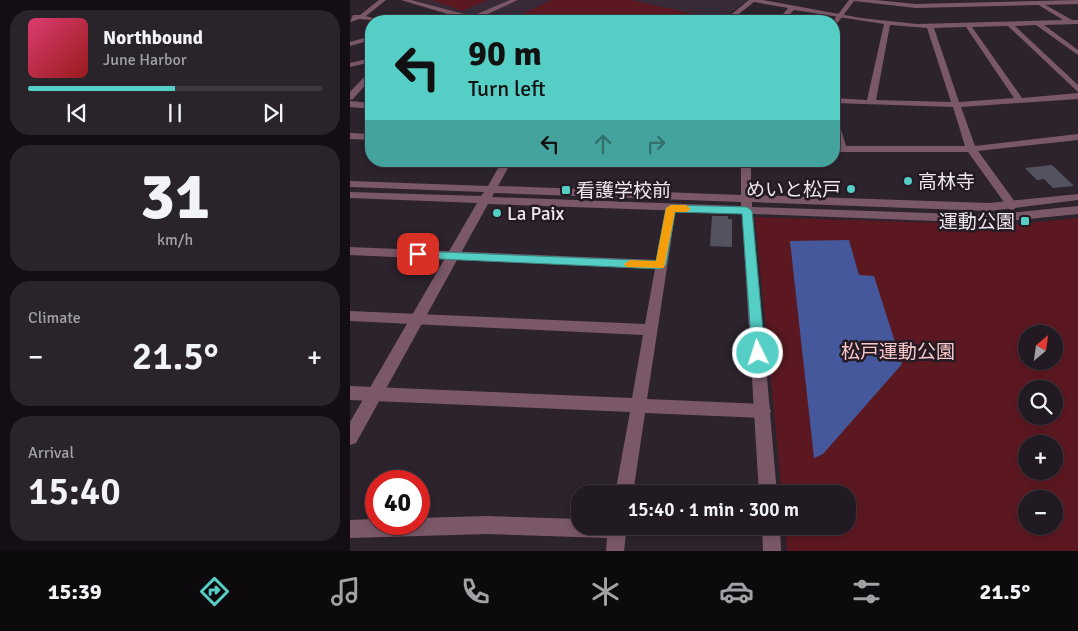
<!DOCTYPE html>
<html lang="en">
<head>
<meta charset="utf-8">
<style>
	body { margin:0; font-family:Signika,"Noto Sans JP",sans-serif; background:#29232a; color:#f1f3f6; height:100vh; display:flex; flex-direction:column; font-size:19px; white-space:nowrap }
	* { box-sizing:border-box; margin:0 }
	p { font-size:16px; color:#a2a1a5 }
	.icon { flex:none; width:28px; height:28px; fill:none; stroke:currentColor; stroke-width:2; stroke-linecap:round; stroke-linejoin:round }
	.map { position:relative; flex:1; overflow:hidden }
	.drawer { display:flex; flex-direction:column; gap:10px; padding:10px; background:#120e13; width:350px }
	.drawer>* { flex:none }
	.guide { position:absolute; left:15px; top:15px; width:475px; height:152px; border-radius:20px; box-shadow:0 2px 8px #0003,0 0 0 1px #3e3840; background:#55cec5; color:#111; overflow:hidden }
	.needle { width:32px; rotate:29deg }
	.controls { position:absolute; left:668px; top:325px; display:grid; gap:10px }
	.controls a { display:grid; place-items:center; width:45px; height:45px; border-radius:50%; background:#211a22; box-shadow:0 2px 8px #0003,0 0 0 1px #3e3840; font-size:25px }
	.speed { position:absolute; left:15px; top:470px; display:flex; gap:10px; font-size:25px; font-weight:700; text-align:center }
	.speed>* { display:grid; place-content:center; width:65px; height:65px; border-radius:50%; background:#211a22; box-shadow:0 2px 8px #0003,0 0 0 1px #3e3840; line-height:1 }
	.speed .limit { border:8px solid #d22; background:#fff; color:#111 }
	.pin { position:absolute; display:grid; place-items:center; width:42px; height:42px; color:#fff; margin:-21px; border-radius:10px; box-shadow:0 2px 8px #0006 }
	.me { position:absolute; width:55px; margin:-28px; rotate:356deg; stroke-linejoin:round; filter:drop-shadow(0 0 4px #0008) }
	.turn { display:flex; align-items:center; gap:18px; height:105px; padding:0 20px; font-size:22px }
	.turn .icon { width:65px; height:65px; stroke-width:2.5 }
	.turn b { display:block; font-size:35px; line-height:42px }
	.lanes { display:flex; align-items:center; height:48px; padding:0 20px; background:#0003; justify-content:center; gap:25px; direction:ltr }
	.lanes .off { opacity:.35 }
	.big { font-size:38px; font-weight:600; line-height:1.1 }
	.drawer .tile { flex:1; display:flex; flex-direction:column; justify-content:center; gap:8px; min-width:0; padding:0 18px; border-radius:20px; background:#29232a }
	.drawer .dial { align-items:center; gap:0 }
	.dial b { font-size:65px; line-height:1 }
	.song { display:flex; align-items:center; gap:15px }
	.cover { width:60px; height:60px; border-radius:8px; background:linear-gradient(135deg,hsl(340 70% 55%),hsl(0 70% 35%)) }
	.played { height:5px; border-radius:2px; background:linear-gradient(90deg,#55cec5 50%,#3e3840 50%) }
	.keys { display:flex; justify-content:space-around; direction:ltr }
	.heat { display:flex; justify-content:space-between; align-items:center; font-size:28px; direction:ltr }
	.trip { position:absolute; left:221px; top:485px; width:285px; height:50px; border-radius:20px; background:#211a22; box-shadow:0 2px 8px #0003,0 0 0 1px #3e3840; font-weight:600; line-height:50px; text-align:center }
	.tab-bar { display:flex; height:80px; justify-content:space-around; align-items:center; background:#0d0a0e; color:#a2a1a5 }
	.tab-bar .icon { width:35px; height:35px }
	.tab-bar .current { color:#55cec5 }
	.tab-bar b { font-size:22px; color:#f1f3f6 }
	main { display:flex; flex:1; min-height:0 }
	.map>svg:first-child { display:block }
</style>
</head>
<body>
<main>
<section class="drawer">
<div class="tile">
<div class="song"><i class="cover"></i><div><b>Northbound</b><p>June Harbor</p></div></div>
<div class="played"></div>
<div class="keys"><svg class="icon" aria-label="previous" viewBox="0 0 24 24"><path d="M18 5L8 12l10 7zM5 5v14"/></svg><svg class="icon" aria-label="pause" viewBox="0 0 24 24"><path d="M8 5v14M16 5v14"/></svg><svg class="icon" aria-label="next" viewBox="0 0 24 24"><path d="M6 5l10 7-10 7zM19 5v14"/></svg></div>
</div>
<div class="tile dial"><b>31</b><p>km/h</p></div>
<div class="tile"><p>Climate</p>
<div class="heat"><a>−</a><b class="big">21.5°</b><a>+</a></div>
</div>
<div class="tile"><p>Arrival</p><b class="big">15:40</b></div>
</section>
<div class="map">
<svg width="728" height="551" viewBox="0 0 728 551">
	<rect width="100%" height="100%" fill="#2c232d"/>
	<!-- built -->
	<path fill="#382a39" d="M62,0H161L122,16Z
		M169,0H398L369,21H146L130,17Z"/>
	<!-- green -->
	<path fill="#5c1821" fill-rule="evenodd" d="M81,0H138L112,11Z
		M202,0H281L353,16L347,21H173L163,18Z
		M405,217L659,225L728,218V551H437L435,526H498V494H432ZM676,334H704V361H676ZM676,389H704V416H676ZM676,444H704V471H676ZM676,499H704V526H676Z"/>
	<!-- water -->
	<path fill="#44589b" d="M499,240L509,275L524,276L552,364L473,454L464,458L440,241Z"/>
	<!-- building -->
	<path fill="#555260" d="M702,165L724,186L703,188L694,179L687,180L675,168Z
		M362,216H378V219H382V247L360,246Z"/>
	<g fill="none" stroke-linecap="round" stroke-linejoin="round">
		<!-- minor -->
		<path fill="#7b5868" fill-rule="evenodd" d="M29,0H36L16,16L32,21L10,19L0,22L3,15H10Z
			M51,0H61L122,16L160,0H168L129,18L137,21H121Z
			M399,0H413L511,18L567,24L713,20L687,4L692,3L722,20H728V24L694,25L728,50V55L686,25L665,26L728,85V92L658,26L622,27L672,98L728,93V99L611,107L625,146L728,134V140L628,151L668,206L663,210L659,209L618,152H484V146H486L484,135V116L488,119L496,146H615L603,107L484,103V98L517,100L534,24L444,10L433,21H427L438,8L404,2L380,21H373ZM540,25L577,28L601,102L526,100ZM615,27H616L664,98L609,102L584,28Z
			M21,36V40L0,46V42Z
			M21,58V62L0,67V63Z
			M18,73H21V79L3,99L0,100V92Z
			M0,101L21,103V109L0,107Z
			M0,133L21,134V140L0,139Z
			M321,204L326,208L297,399L413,404L419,406L421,411L419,416L413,418L295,413L283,494H265L280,412L0,400V386L282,398L293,335L0,321V311L295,324L305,269L0,255V247L306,260L316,208Z
			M137,516L230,519V526H277L274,551H256L257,538L137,534L0,538V520L26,519V524H69V518Z"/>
		<!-- tertiary -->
		<path fill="#7b5868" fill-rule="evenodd" d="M499,0H525L566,4L728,0V4L566,8L504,1L486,25L484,26L483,21Z
			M152,161H162L148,186L391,195V161H401V195L639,203L728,194V200L639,211L402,202V207L637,215L728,206V214L637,223L403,214L427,494H409L392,213L138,204L6,443L0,445V422L127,203L0,198V192L131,196L134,192L0,187V181L138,186ZM144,193L391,202V206L142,197Z
			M412,526H430L431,551H413Z"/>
	</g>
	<!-- route -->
	<path fill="#55cec5" stroke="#378680" d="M321,205L397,207L402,211L415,353L413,357L408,358L404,357L402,353L392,214L325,212L316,265L310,269L68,258L63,254L68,251L306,261L316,208Z"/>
	<!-- slow -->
	<path fill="#f59e0b" d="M321,205H336L341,209L336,212H325L314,268L276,267L274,264L280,260L306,261L316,208Z"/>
	<!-- markers -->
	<g fill="#55cec5" stroke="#231a24" stroke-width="2">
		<circle cx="558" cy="181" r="5"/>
		<circle cx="501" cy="189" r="5"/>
		<rect x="211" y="185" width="10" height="10" rx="2.5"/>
		<circle cx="147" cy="213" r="5"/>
		<rect x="670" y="216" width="10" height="10" rx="2.5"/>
	</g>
	<g text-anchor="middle" stroke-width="5" stroke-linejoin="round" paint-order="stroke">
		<!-- poi labels -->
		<g font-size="19" fill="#eee7ee" stroke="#231a24" text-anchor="start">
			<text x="568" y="188">高林寺</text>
			<text x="491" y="196" text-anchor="end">めいと松戸</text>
			<text x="226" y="197">看護学校前</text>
			<text x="157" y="220">La Paix</text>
			<text x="665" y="228" text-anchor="end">運動公園</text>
		</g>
		<!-- park labels -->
		<g font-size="19" fill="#f9c8c8" stroke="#231a24">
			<text x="548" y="358">松戸運動公園</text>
		</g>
	</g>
</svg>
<div class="controls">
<a><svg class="needle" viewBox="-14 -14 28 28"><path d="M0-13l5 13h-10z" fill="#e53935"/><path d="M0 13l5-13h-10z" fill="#a2a1a5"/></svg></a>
<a><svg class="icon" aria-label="search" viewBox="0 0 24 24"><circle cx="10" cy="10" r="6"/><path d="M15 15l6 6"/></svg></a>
<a>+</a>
<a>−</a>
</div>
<div class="speed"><div class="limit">40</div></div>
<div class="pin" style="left:68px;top:254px;background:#d93025"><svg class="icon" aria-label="arrive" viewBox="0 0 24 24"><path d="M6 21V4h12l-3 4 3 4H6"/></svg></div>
<svg class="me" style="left:408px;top:353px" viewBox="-20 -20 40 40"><circle r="17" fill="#55cec5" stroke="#fff" stroke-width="3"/><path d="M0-11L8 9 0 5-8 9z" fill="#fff"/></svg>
<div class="trip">15:40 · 1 min · 300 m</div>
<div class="guide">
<div class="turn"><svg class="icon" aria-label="left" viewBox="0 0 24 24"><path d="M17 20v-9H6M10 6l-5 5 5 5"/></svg><div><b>90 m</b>Turn left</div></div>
<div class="lanes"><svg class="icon" aria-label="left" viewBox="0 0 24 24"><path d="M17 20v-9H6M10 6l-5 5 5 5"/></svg><svg class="icon off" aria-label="ahead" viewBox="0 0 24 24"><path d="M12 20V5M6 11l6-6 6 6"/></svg><svg class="icon off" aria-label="right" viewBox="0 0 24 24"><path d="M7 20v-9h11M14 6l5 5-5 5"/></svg></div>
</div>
</div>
</main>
<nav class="tab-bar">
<b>15:39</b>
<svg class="icon current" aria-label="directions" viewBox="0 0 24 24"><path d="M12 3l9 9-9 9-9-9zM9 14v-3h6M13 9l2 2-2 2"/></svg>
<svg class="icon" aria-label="music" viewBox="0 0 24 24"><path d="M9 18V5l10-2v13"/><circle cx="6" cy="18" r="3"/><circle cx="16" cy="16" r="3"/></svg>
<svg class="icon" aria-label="phone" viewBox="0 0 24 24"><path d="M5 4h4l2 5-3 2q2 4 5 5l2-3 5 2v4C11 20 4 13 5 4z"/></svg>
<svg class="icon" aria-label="climate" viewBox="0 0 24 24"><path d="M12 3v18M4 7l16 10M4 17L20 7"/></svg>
<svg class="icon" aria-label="car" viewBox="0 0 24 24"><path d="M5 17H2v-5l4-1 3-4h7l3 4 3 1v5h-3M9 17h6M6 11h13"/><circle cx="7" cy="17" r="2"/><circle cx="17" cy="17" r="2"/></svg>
<svg class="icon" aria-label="filters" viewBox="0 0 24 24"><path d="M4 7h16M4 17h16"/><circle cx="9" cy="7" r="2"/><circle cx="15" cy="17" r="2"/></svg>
<b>21.5°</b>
</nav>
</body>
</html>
